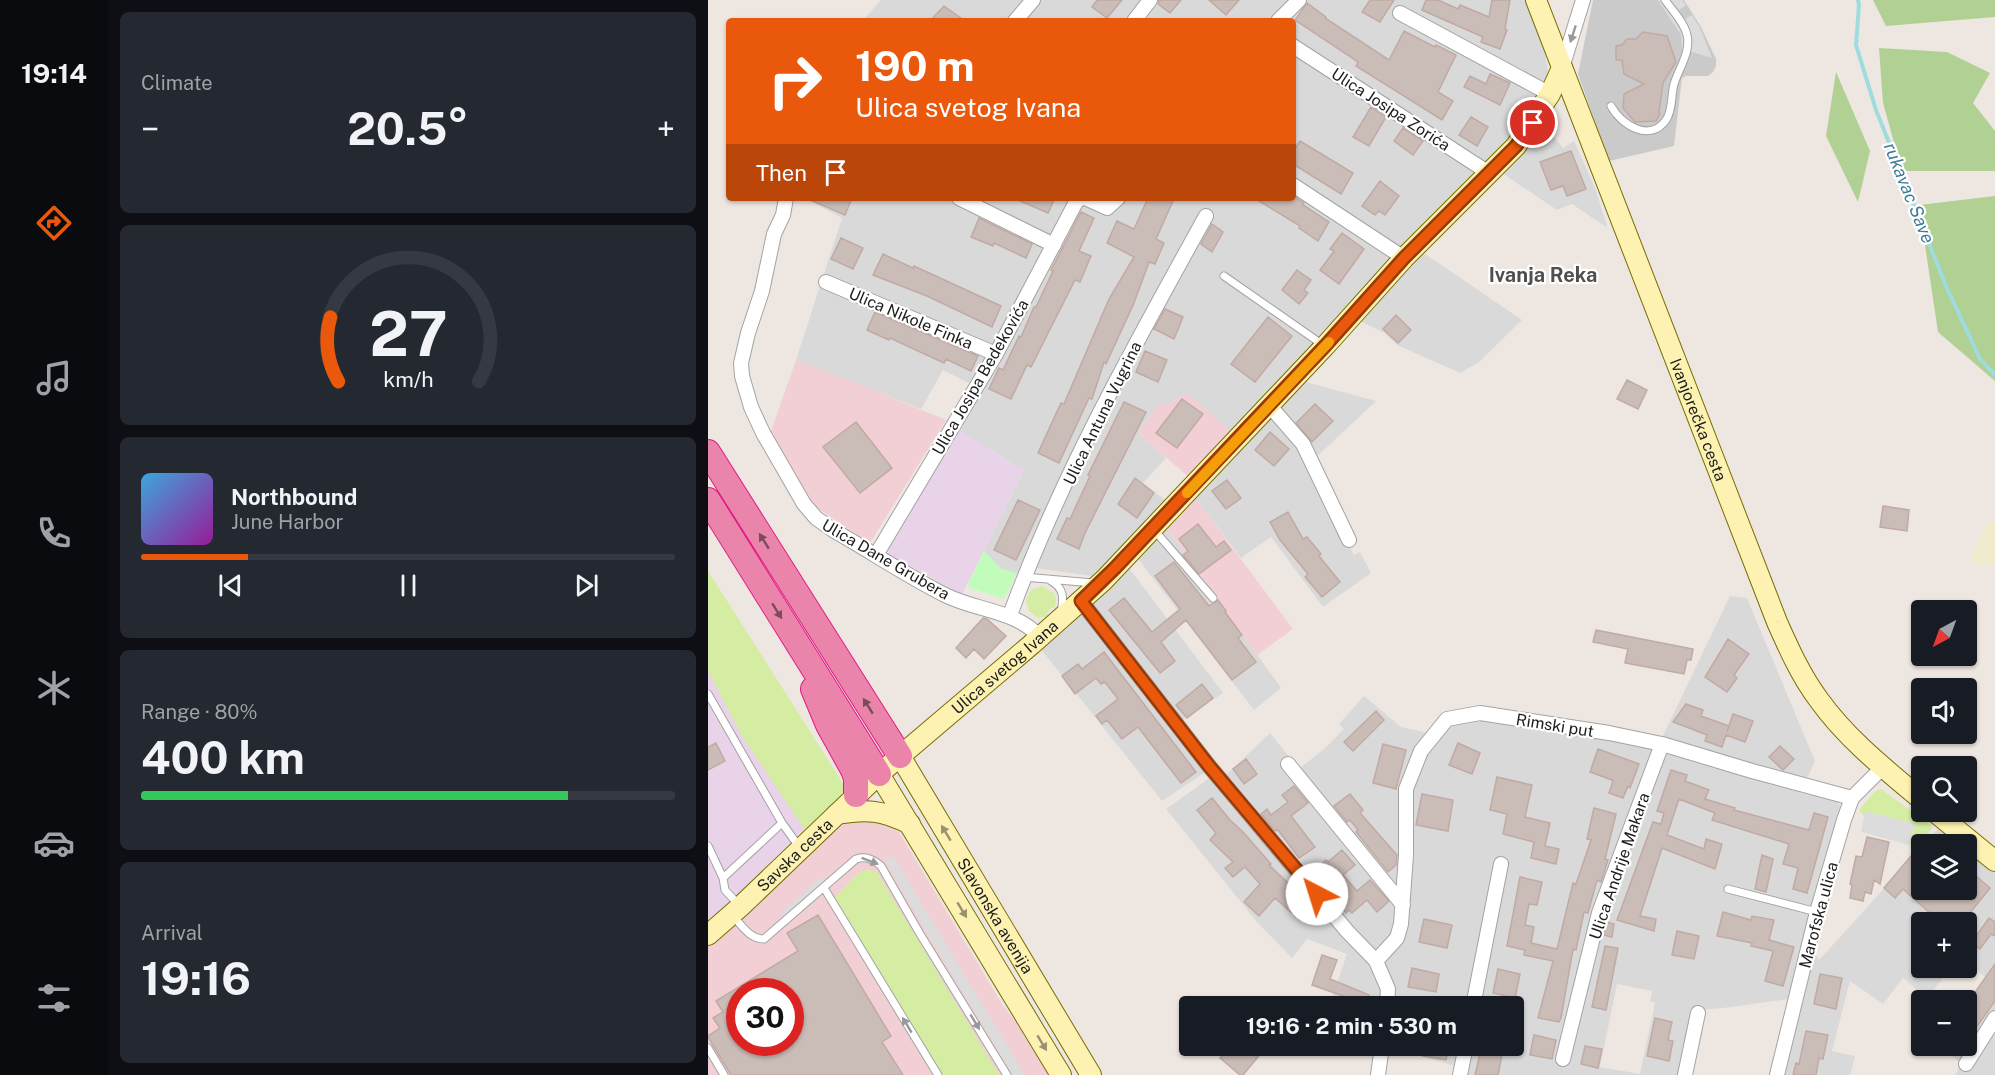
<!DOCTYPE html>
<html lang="en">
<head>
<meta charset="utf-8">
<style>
	body { margin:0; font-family:"Public Sans",sans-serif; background:#242831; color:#f1f3f6; height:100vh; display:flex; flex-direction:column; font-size:22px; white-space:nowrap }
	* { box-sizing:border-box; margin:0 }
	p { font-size:20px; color:#9ea1a6 }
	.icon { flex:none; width:33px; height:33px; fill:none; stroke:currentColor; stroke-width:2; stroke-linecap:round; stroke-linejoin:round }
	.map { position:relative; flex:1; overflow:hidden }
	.side { display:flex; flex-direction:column; gap:12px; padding:12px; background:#0d0f14; width:600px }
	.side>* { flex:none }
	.top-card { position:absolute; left:18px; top:18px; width:570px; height:183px; border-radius:6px; box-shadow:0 2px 4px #0004; background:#ea580c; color:#fff; overflow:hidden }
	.needle { width:39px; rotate:221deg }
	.controls { position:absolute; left:1203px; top:600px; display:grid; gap:12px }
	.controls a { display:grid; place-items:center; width:66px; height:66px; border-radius:6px; background:#171b24; box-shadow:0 2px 4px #0004; font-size:30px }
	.speed { position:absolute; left:18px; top:978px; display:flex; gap:12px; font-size:30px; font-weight:700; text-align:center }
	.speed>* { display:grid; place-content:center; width:78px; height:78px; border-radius:50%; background:#171b24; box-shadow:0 2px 4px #0004; line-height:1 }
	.speed .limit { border:9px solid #d22; background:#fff; color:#111 }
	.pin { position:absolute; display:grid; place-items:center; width:51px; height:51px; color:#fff; margin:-26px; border:3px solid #fff; border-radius:50%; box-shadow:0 2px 6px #0007 }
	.me { position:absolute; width:66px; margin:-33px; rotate:320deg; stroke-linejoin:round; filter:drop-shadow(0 0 4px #0008) }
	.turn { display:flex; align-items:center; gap:21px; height:126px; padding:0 30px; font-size:27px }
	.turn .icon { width:78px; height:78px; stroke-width:2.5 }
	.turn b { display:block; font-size:42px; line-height:51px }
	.then { display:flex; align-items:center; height:57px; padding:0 30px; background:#0003; gap:12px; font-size:22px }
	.big { font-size:45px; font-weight:700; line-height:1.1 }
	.side .widget { flex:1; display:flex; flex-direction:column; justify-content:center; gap:9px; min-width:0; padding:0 21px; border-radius:9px; background:#242831 }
	.side .dial { align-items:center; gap:0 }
	.dial svg { height:156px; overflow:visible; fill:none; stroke:#363941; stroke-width:7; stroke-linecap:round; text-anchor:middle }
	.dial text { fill:#f1f3f6; stroke:none }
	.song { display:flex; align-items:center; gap:18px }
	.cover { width:72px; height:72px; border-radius:9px; background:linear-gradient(135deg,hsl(200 70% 55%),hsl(300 70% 35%)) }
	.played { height:6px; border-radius:3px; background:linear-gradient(90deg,#ea580c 20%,#363941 20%) }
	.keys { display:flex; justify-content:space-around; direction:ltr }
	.heat { display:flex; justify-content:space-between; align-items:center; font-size:33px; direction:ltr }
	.charge { height:9px; border-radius:4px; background:linear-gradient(90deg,#34c759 80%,#363941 0) }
	.trip { position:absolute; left:471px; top:996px; width:345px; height:60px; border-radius:6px; background:#171b24; box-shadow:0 2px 4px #0004; font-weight:700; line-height:60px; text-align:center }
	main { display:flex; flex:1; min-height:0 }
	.tab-bar { display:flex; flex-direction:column; width:108px; justify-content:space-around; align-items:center; background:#090b0e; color:#9ea1a6 }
	.tab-bar .icon { width:42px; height:42px }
	.tab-bar .selected { color:#ea580c }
	.tab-bar b { font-size:27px; color:#f1f3f6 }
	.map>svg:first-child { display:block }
</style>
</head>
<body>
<main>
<nav class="tab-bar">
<b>19:14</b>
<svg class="icon selected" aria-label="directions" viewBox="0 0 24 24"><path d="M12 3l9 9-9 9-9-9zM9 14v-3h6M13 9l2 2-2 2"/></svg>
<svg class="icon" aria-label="music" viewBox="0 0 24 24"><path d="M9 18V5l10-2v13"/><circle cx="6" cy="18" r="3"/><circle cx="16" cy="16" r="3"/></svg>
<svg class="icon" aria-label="phone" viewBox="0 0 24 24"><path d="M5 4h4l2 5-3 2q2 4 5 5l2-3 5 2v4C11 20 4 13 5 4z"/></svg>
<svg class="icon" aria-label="climate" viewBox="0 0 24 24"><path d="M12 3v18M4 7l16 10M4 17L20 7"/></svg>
<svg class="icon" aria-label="car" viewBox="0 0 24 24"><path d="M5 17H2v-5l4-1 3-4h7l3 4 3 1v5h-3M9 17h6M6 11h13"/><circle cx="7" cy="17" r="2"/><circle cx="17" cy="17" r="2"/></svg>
<svg class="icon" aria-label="filters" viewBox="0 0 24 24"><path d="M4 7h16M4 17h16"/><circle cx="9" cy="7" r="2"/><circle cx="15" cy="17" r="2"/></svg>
</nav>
<section class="side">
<div class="widget"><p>Climate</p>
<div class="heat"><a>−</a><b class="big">20.5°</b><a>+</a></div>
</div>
<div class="widget dial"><svg viewBox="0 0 100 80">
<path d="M14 69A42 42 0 1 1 86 69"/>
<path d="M14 69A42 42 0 0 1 10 36" stroke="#ea580c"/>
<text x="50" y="56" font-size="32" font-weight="700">27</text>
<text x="50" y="72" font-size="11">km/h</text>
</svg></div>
<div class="widget">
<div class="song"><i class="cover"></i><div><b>Northbound</b><p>June Harbor</p></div></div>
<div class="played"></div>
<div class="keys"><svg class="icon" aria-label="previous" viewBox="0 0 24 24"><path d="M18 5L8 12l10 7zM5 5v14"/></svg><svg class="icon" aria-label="pause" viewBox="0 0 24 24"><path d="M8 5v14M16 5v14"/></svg><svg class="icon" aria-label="next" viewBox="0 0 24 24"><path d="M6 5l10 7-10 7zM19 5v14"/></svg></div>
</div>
<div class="widget"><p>Range · 80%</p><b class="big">400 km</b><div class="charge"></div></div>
<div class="widget"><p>Arrival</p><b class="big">19:16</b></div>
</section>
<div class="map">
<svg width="1287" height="1075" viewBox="0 0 1287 1075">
	<rect width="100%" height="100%" fill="#eee7e1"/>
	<!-- residential -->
	<path fill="#dad9d9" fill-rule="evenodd" d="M173,0H820L835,44L840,71L839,79L825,112L855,148L866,141L887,188L899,226L898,227L864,204L849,210L782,165L704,245L814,320L771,362L752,373L689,345L676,333L638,314L585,371L598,382L668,401L602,463L646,555L652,552L663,573L615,607L563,537L533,558L485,495L534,442L479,393L460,405L453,402L430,433L458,458L435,483L461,503L450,516L573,688L546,710L421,547L412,556L515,693L466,726L499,771L454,801L331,647L390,577L314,566L310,574L293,569L276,551L316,470L248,429L273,389L235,370L213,409L88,360L134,218L96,198H585V21H154Z
		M1022,596L1039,598L1107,761L1092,793L1128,801L1134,807L1096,948L1112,959L1213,848L1214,890H1258L1259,847L1287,870V1075H1247L1253,1063L1231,1047L1232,1046H1258L1259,1006L1277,977L1259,961L1258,922H1214V968H1243L1219,998L1195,978L1175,1004L1142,981L1124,1051L1147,1056L1142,1075H1076L1095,997L1015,1008L993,1010L986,1008L972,1075H757L758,1069L682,1048V1046H806V1006H621L639,954L599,939L584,958L549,922L458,809L514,769L519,774L562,733L591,769L616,749L636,729L631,724L656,696L693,727L733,736L746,724L770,718L949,748ZM909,984L944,991L942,1001L947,1003L932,1074L892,1067Z
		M1232,827L1255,844H1216Z"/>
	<!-- commercial -->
	<path fill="#f1cfd4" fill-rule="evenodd" d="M88,360L171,392L173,391L174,394L238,420L162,543L105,505L63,431Z
		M479,393L524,433L483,479L430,433L453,402L460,405Z
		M485,495L585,629L549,655L457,525Z
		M151,817L183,824L191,832L294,1004L324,1043L344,1075H0V945L13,931H21L134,825ZM32,992H82V1042H32Z"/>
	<!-- industrial -->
	<path fill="#e8d3e8" d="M248,429L316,470L254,595L182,555L178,550Z
		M0,623L132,798L77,848L0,925Z"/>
	<!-- religious -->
	<path fill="#cacaca" d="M885,0H976L993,27L1008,59V66L1005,72L1000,76H978L974,78L966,146L901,161L870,74Z"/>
	<!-- farmland -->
	<path fill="#efeacb" d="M1278,523H1287V565L1261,564Z"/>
	<!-- grass -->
	<path fill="#d5eca3" d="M0,571L138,788L132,798L97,830L34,736L0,671Z
		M334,586L346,593L348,598L347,608L344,607L339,613L340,616L330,618L321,611L318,600L323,590Z
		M1173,789L1225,827L1209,846L1201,845L1207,824L1157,811L1156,816L1152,812V809L1166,792Z
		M161,869L169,872L291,1075H235L140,922L126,913L125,899L150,873Z"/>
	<!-- forest -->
	<path fill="#b1d093" d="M1165,0H1287V17L1178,26Z
		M1171,48L1239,52L1282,73L1265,103L1287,131V171H1194L1175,103Z
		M1128,72L1162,151L1150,202L1118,136Z
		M1287,196V381L1230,332L1211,205Z"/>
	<!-- park -->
	<path fill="#c1fcba" d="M276,551L293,569L309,573L296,599L259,587Z"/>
	<!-- parking -->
	<path fill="#dcdcdc" d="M950,0H974L978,5L971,10L977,19L984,15L992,28L1004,58L974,49L973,35Z
		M1157,811L1207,824L1201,845L1153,832Z
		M185,856L317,1075H305L218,931L177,860Z
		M113,877L121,886L81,923L73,913Z"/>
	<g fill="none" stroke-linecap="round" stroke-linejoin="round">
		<!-- stream -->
		<path stroke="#9fdcdf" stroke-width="4" d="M1150,0L1151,5L1148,45L1168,110L1238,286L1272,359L1287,375"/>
	</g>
	<!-- building -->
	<path fill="#cabcb7" stroke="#c1aaa3" stroke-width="1.5" fill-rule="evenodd" d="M389,0H414L399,18L384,7Z
		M451,0H473L462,13L450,4Z
		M501,0H531L518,15Z
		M662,0H686L672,22L654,12Z
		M718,0H730L750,9L752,5L781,17L784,0H802L797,29L799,30L792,49L773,42L775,37L714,10Z
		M599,3L618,17L617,18L681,60L696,31L727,47L728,45L748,55L730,92L745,101L734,120L648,66L650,62L587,20Z
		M236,6L257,21H222Z
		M935,32L959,36L968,62L955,83L951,112L952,114L948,121L927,122L915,108L916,94L936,84L916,74L914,60H908V46L914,45L919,39H928Z
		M782,74L802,83L792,105L756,87L762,76L778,84Z
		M663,107L678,117L661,146L645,137Z
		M763,117L780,127L769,146L751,135Z
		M695,128L715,141L705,155L686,141Z
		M592,141L645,173L633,194L585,164V152Z
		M863,151L878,189L859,196L855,186L843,190L832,162Z
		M672,181L691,196L677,215L671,211L667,215L654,206Z
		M98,198H144L137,215Z
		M305,198H347L340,213Z
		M440,198H458L465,201L448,239L456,243L447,264L441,262L426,303L398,364L396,362L384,399L381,398L351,463L330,453L353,403L356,404L401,299L426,257L399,243L409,221L426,229Z
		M546,198H588L596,203L595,205L621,222L610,241L591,228L592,226Z
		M373,212L386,218L371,251L383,256L372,282L367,280L323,367L319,365L303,399L281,389L291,368L295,370L311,336L313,337L326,307H328L345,271L343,270Z
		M271,218L324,244L318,258L286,243L285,246L263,237Z
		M504,224L515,232L504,252L493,244Z
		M634,233L656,249L631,284L612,270L626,251L622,249Z
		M133,238L155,248L145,269L123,259Z
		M175,254L205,268L206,266L293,306L284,327L219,296L165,275Z
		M589,270L603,280L596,290L600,293L591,304L574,290Z
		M457,309L475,317L466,339L446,329Z
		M167,312L270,356L263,371L238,359L236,363L182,338L181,340L159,330Z
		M688,315L703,330L690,343L675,329Z
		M560,317L584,336L547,382L523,364Z
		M437,351L459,360L450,382L428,372Z
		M919,380L939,390L930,409L909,399Z
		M474,399L495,414L469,448L448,433Z
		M416,402L438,412L377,533L371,549L349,539L359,518L362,519L382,476L380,475Z
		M607,404L625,421L604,442L588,423Z
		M148,422L184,468L152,493L115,447Z
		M562,432L581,449L566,466L547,450Z
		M427,478L446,493L429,518L410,504Z
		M519,480L533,498L518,509L504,491Z
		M310,500L332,510L308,560L286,550Z
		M1175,506L1201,510L1199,531L1172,527Z
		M580,512L595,539L599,537L613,554L611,556L632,582L614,597L597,577L600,574L572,540L562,522Z
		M490,524L508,547L516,541L523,550L491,574L475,555L480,551L471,539Z
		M466,562L501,606L510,600L518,611L517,612L534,635L530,638L548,662L524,680L478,620L453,642L467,661L452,673L401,610L416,598L444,632L472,609L447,576Z
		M275,618L279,619L298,636L276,659L266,649L258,658L248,648Z
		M888,630L985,649L983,660H979L976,674L917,663L920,649L885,642Z
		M1020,639L1041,654L1026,675L1029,678L1019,692L997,677Z
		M396,652L488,772L473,783L430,727L414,739L399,720L394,724L388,716L410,699L397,682L393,684L388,678L367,694L354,676L370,664L374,669Z
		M494,684L505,698L479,718L468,705Z
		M978,704L995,710L993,716L1021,726L1019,732L1025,714L1045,721L1037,742L1018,735L1014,747L997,741L999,735L965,722Z
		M668,711L676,720L645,751L636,742Z
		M8,743L17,761L0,770V747Z
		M750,743L772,753L764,774L741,765Z
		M675,744L698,750L688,789L665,783Z
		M1072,746L1086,759L1075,770L1061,757Z
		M890,749L931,764L922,788L920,786L915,798L901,793L905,781L904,780L882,772Z
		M538,759L549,774L536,784L525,769Z
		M963,770L979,775L977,781L1001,790L997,799L1027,808L1026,810L1101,830L1106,813L1120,817L1099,893L1085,889L1090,868L1075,864L1081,844L1004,820L1007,813L971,799L959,835L996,849L998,839L1014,844L1007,869L954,848L932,916L948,919L946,931L909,920L945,822L953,824L956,813L949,811Z
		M789,777L824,785L817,817L842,823L837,846L851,849L848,864L823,858L826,842L795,834L799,814L782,810Z
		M586,786L600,803L583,816L607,847L591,858L570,830L567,831L553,814L559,809L563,815L580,802L574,795Z
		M642,794L655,810L652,813L689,855L688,865L680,872L648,832L650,830L642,820L639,822L626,806Z
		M714,794L745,800L740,831L708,825Z
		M504,798L522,820L535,832L563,864L561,865L580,883L579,885L604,906L592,920L567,898L551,916L536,902L552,884L537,867L525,877L517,868L525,862L502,840L508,833L489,810Z
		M886,808L908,814L897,859L900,860L893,882L889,880L880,913L876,912L868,950L865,949L853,1018L851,1022L830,1018L845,961L816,955L817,950L799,946L812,877L834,882L829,905L821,904L817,925L826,927L823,943L849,949L865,883L868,884L883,840L879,839Z
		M1159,837L1181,842L1172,884L1166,880L1163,894L1157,892L1155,901L1142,898L1144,885L1142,884L1148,856L1154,857Z
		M1214,843V890H1259L1269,877L1282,888L1257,919L1254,917L1249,922H1232L1195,889L1187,898L1176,888Z
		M634,850L647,865L635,875L649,891L662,880L681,901L669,912L659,900L644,913L641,910L638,913L612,881L610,883L603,874L618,860L620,862Z
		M1054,855L1065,859L1058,892L1047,889Z
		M1015,912L1043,920L1044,916L1066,920L1061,940L1086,947L1075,986L1057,981L1065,951L1043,946L1044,943L1009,936Z
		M110,915L183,1036L174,1042L195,1075H23L0,1037V1036L12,1028L5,1018L15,1012L8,1001L90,951L79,933ZM32,992H82V1042H32Z
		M1281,918L1287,922V936L1283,934L1272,949L1263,943Z
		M716,919L744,925L739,948L711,942Z
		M898,922L906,924L904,937L895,935Z
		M969,931L991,936L986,959L964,955Z
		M897,946L910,948L898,1010L884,1007Z
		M614,955L629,960L622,979L661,995L657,1006H642L632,1003L635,996L604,985Z
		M1287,964V1001L1258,1042V1005Z
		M704,968L731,974L728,992L700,987Z
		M790,969L812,974L807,998L785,993Z
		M1112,974L1134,978L1128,1009L1106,1004Z
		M947,1018L964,1022L960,1040L965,1041L961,1061L939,1056Z
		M1098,1031L1120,1035L1115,1059L1111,1058L1108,1075H1085L1088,1063L1091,1064Z
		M826,1035L848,1040L844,1059L822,1055Z
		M522,1046H536L554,1052L535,1075H532L512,1058Z
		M718,1046H741L738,1060L715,1056Z
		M779,1046L795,1050L790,1075H767L772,1054L777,1055Z
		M877,1046L894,1049L890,1068L873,1064Z"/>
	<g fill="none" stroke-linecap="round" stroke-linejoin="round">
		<defs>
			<path id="lane" d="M903,106C913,125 942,143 958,120C965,110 963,94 966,84C971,68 983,52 979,35C976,22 965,11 957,0
				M516,276L615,345
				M447,531L505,598
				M316,577L385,583
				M343,581C356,588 356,598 353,612
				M0,694L74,823L15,878L17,890L31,905
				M74,823L92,848
				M0,846L15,878
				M116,888L230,1075
				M1020,889L1109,912
				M25,916C34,926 42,939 56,939L148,859C158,856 165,859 173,866L212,934L299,1075
				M0,1048L16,1075"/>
			<path id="street" d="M692,13L842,94
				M307,21L325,0
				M426,21L442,0
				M570,21L591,0
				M585,46L781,173
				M854,68L875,0
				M585,185L696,258
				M78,198L75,215L66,234L54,291L40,333L33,363L34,376L43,407L55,433L96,504L108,518L125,530C162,551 199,576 237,595C269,611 307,610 332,637
				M251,198L346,245
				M377,198L399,208L410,198
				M118,282L288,354
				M561,405L595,444L641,540
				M168,555L288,354L368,202L373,198
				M373,601L501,766L639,931L668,961
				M302,615C353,476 426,346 498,216
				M580,764L695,905
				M679,1006L680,989L668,961L689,938L693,924L698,855V789L713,751L739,719L772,713L901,733L954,744L1044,771L1144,798
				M765,1006L793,864
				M855,1059L891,913L954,744
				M1258,1064L1287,1018
				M670,1075L674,1046
				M752,1075L758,1046
				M977,1075L990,1013
				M1069,1075L1109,912L1136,820L1144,798L1175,767"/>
			<g id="secondary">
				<path id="s1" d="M828,0L1069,622C1081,649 1093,676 1111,700C1139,739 1177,769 1214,800"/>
				<path id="s2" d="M192,756L383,1075"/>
				<path d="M171,774L353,1075"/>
				<path d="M1227,812L1287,861"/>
				<path d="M129,814C159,809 174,810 202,824"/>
				<path id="s3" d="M0,935L32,907L171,774L324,644L396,580L617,346L696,258L808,146L842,94L854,68"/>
			</g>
			<path id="highway" d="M0,452L192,756
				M0,500L171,774
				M105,689L120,725L145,770L148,778V795"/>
		</defs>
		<!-- lane casing -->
		<use href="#lane" stroke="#a3a3a3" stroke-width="9"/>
		<!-- street casing -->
		<use href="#street" stroke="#a3a3a3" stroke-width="16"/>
		<!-- secondary casing -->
		<use href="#secondary" stroke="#766d00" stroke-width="22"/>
		<!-- highway casing -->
		<use href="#highway" stroke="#e01a83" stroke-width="26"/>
		<!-- lane -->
		<use href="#lane" stroke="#fff" stroke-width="7"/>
		<!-- street -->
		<use href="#street" stroke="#fff" stroke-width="14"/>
		<!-- secondary -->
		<use href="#secondary" stroke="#fdf2b1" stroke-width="20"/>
		<!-- highway -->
		<use href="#highway" stroke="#eb84aa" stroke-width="24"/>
	</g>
	<!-- one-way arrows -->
	<defs><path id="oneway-solid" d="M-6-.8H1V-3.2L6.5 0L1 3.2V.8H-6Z" transform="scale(1.5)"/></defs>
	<g fill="#999">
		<use href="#oneway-solid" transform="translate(865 34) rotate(108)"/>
		<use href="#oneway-solid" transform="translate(162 861) rotate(21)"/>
		<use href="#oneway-solid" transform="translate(267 1022) rotate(59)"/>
		<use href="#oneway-solid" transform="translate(199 1025) rotate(-121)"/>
	</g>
	<g fill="#794b5c">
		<use href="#oneway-solid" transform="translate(56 541) rotate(-122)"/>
		<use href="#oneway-solid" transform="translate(69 611) rotate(58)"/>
		<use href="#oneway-solid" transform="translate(160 706) rotate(-122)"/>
	</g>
	<g fill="#98926e">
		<use href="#oneway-solid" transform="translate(238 833) rotate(-121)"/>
		<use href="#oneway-solid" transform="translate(254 910) rotate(59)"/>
		<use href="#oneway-solid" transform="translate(334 1043) rotate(59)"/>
	</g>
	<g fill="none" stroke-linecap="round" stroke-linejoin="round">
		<defs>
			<path id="route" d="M609,894L501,766L373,601L407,568L617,346L696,258L808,146L825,123"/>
		</defs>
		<!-- route casing -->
		<use href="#route" stroke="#983908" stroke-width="15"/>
		<!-- route -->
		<use href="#route" stroke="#ea580c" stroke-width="10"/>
		<!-- slow -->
		<path stroke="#f59e0b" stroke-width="10" d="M479,493L621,342"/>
	</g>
	<g text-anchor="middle" stroke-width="4.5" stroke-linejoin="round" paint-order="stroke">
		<!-- street labels -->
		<g font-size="16" fill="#1c1c1c" stroke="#fff">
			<text transform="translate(683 109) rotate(33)" y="6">Ulica Josipa Zorića</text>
			<text transform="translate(203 318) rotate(23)" y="6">Ulica Nikole Finka</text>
			<text transform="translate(272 377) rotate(-60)" y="6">Ulica Josipa Bedekovića</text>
			<text transform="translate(394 413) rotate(-64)" y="6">Ulica Antuna Vugrina</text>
			<text dy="6" stroke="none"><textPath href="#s1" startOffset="450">Ivanjorečka cesta</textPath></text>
			<text transform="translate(178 559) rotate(30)" y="6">Ulica Dane Grubera</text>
			<text dy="6" stroke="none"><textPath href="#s3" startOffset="400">Ulica svetog Ivana</textPath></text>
			<text transform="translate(847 725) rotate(9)" y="6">Rimski put</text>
			<text dy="6" stroke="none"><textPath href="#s3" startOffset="118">Savska cesta</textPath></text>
			<text transform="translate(911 866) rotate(-71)" y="6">Ulica Andrije Makara</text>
			<text dy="6" stroke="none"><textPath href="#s2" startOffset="186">Slavonska avenija</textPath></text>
			<text transform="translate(1110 915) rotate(-75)" y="6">Marofska ulica</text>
		</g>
		<!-- water labels -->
		<g font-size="18" font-style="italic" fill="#3c7c98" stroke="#fff">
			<text transform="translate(1201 193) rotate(68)" y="6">rukavac Save</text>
		</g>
		<!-- quarter labels -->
		<g font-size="20" font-weight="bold" fill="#4f4f4f" stroke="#fff">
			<text x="835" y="282">Ivanja Reka</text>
		</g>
	</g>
</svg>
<div class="controls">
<a><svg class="needle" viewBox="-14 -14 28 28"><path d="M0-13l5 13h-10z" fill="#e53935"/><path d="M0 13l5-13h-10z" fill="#9ea1a6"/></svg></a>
<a><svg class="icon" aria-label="sound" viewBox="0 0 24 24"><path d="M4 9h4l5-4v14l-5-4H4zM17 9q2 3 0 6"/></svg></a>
<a><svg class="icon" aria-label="search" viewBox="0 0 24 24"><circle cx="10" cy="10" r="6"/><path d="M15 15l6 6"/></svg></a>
<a><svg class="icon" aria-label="layers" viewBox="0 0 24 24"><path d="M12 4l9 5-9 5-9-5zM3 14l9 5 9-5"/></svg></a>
<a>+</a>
<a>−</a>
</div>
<div class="speed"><div class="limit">30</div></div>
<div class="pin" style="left:825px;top:123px;background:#d93025"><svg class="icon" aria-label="arrive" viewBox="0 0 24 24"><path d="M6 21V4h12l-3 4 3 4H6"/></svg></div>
<svg class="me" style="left:609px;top:894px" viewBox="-20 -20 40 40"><circle r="19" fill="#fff"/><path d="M0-13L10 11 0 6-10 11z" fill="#ea580c"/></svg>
<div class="trip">19:16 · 2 min · 530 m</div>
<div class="top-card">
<div class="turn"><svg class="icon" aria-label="right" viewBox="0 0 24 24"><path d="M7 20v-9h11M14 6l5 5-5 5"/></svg><div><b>190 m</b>Ulica svetog Ivana</div></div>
<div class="then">Then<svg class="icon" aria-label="arrive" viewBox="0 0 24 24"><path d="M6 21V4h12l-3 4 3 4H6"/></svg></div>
</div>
</div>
</main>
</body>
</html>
